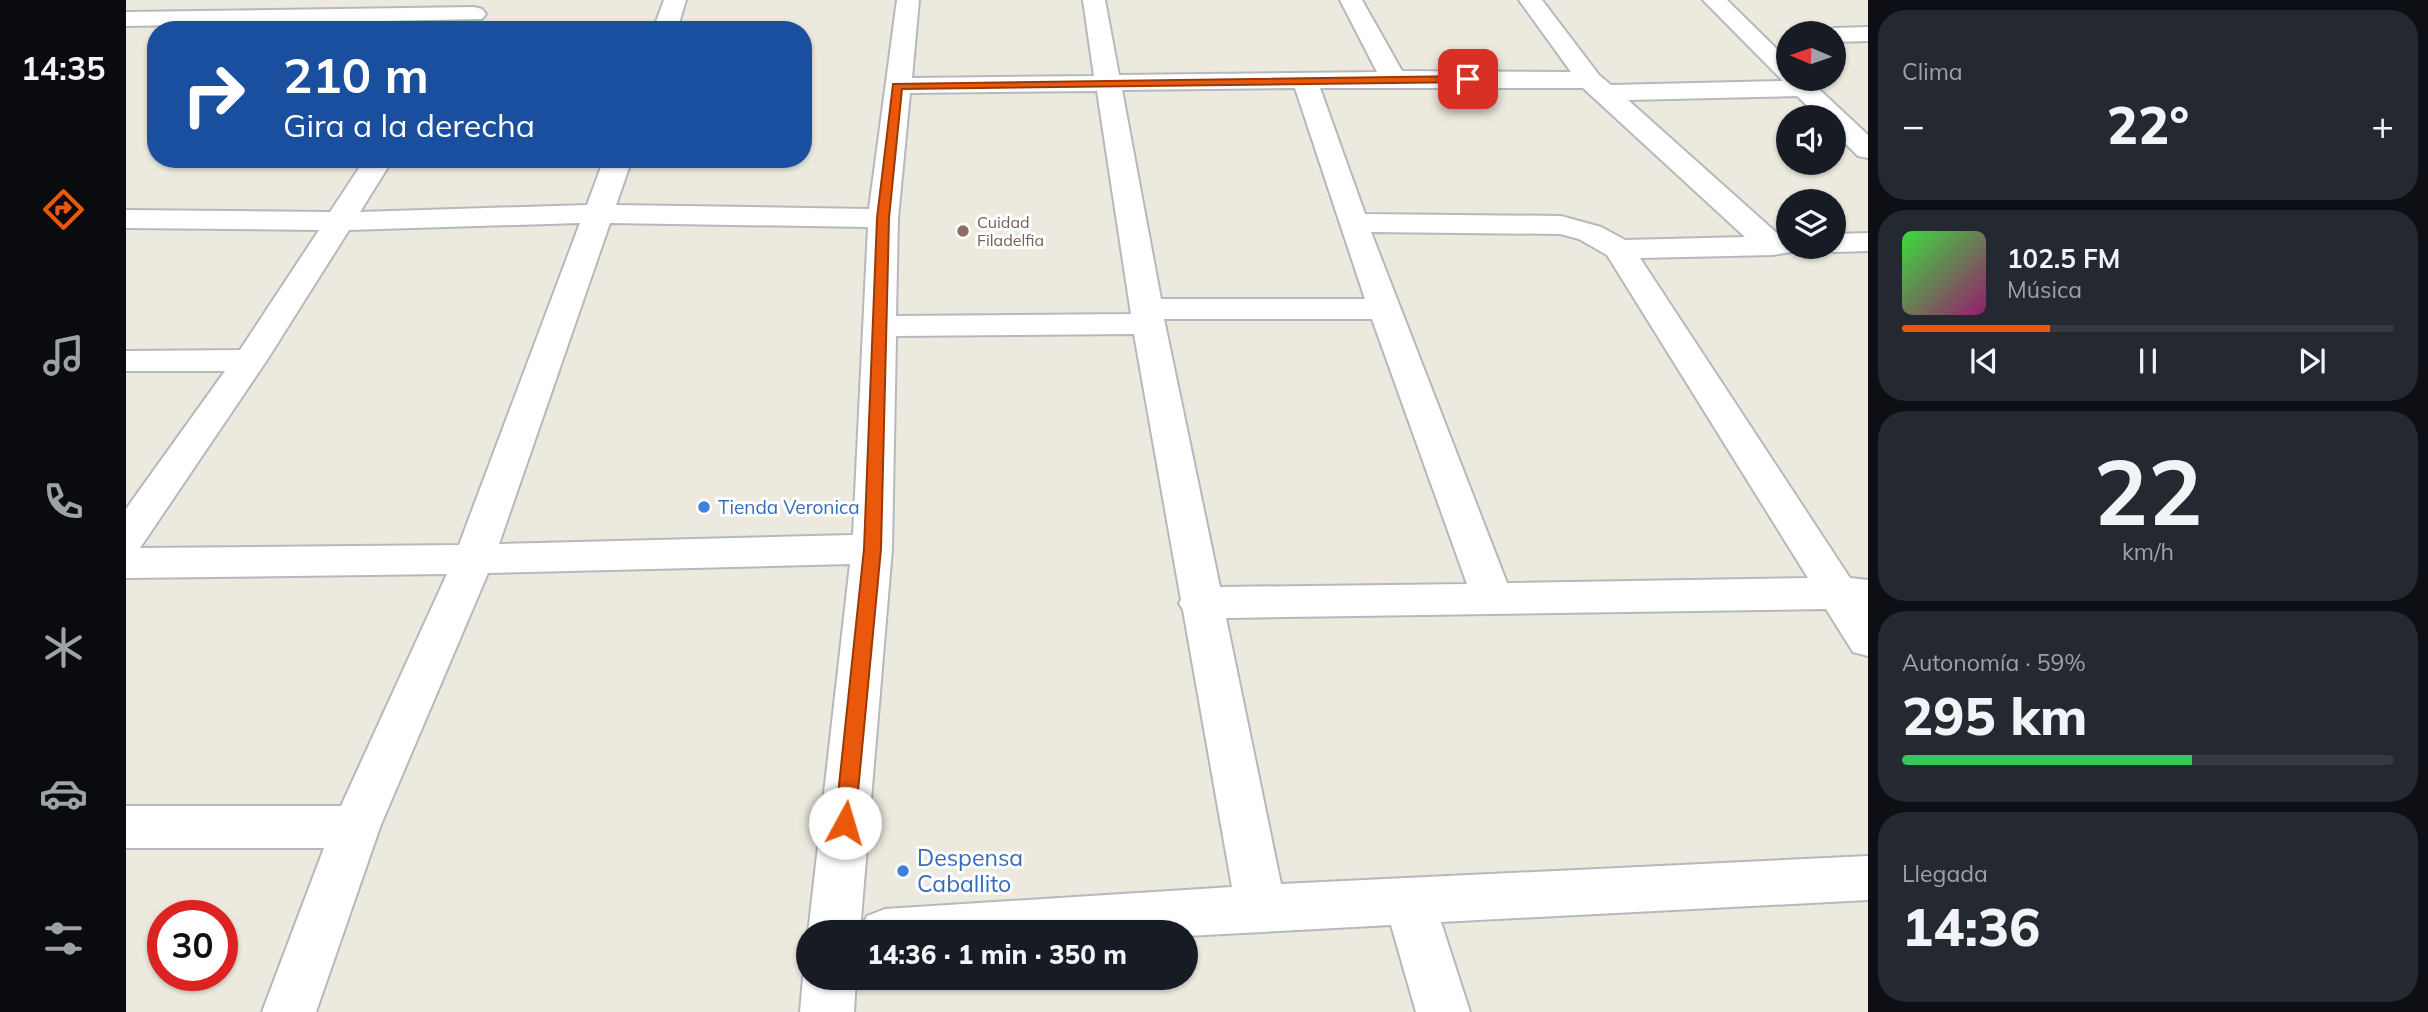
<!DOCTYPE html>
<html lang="es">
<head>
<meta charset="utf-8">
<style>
	body { margin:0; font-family:Mulish,sans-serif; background:#242831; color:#f1f3f6; height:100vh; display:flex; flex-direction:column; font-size:26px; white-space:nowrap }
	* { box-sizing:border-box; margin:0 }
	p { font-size:23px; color:#9ea1a6 }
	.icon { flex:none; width:38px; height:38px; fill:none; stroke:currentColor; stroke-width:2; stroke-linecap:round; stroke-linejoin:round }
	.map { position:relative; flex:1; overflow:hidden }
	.side { display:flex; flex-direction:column; gap:10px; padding:10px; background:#0d0f14; width:560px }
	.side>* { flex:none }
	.banner { position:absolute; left:21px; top:21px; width:665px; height:147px; border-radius:28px; box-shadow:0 2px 5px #0004; background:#1a4fa0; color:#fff; overflow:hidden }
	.needle { width:46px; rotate:272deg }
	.fabs { position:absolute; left:1650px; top:21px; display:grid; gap:14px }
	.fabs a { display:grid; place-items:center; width:70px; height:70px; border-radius:50%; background:#171b24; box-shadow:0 2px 5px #0004; font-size:35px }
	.speed { position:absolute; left:21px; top:900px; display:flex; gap:14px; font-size:35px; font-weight:700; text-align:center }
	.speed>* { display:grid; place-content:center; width:91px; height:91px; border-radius:50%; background:#171b24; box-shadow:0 2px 5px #0004; line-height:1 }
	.speed .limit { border:10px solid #d22; background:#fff; color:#111 }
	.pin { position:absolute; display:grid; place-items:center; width:60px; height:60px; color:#fff; margin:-30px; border-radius:14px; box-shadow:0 4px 10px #0006 }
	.me { position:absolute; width:77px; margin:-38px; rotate:6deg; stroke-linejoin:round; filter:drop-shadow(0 0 5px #0008) }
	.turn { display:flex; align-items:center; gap:24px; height:147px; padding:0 21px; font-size:32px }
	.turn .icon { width:91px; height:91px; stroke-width:2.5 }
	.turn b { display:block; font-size:49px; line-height:60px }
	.big { font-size:52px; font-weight:800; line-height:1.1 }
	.side .widget { flex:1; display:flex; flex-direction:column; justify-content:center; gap:10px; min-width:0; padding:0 24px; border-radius:28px; background:#242831 }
	.side .dial { align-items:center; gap:0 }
	.dial b { font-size:91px; line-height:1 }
	.song { display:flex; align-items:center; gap:21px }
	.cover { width:84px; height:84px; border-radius:10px; background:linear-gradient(135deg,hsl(120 70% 55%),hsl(320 70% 35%)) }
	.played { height:7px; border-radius:4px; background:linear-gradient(90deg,#ea580c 30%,#363941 30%) }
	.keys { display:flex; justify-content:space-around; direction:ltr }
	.heat { display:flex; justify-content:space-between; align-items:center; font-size:38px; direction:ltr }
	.charge { height:10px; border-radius:5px; background:linear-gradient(90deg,#34c759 59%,#363941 0) }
	.trip { position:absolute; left:670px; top:920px; width:402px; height:70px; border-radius:35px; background:#171b24; box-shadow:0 2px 5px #0004; font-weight:800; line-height:70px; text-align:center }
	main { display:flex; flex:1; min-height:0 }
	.tab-bar { display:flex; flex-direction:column; width:126px; justify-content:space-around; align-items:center; background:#090b0e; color:#9ea1a6 }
	.tab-bar .icon { width:49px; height:49px }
	.tab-bar .current { color:#ea580c }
	.tab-bar b { font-size:32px; color:#f1f3f6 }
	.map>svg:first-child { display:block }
</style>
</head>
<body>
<main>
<nav class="tab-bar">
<b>14:35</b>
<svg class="icon current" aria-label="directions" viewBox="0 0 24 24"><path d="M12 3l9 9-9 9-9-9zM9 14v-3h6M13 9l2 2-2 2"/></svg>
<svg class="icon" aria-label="music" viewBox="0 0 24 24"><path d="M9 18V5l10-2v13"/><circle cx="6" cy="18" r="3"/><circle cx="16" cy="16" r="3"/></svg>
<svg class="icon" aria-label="phone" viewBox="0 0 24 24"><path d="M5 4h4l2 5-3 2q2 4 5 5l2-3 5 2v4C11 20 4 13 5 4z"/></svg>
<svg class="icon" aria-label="climate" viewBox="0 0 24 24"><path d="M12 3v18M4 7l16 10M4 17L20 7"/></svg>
<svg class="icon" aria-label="car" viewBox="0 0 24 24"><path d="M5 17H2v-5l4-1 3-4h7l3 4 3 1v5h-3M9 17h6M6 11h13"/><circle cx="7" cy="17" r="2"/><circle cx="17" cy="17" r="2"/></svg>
<svg class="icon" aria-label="filters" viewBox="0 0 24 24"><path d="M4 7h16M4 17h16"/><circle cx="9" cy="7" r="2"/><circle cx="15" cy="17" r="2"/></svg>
</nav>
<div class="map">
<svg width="1742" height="1012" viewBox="0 0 1742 1012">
	<rect width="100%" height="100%" fill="#ece9de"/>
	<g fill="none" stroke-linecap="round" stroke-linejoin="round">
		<defs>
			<path id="minor" d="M538,0H560L551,30H527Z
				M771,0H793L786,78L968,76L957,0H979L993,75L1251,72L1214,0H1236L1276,71L1445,72L1393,0H1416L1473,75L1485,85L1657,81L1577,0H1601L1662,60V79H1682L1742,135V158L1732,156L1708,132V117H1693L1671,96L1502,100L1654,236L1662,237V247H1673L1670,251L1647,255L1514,258L1724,578L1742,580V656L1727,652L1700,609L1100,618L1155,884L1742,856V900L1315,922L1344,1012H1290L1265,925L1060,936V933L682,934L724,564L362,573L254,827L190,1012H136L198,848H0V806H215L321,574L0,578V509L99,371H0V351L114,350L193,230L0,228V210L204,212L239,159H267L234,212L461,205L478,159H506L490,205L743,209ZM1169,88L1239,299H1035L996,90ZM1194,88H1457L1619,237L1499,240L1475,227L1435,216L1239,214ZM971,91L1005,314L770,316L772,218L784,93ZM454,223L333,545L14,548L141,360L223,230ZM484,223L742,227L727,535L373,544ZM1245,232L1434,234L1453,239L1481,255L1682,578L1381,583ZM1038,319H1246L1341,584L1094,587ZM1008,334L1055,600L1053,603L1057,610L1106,887L759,909L741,916L734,931L766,549L770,336Z
				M348,7L356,9L360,14L356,19L0,26V12Z
				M1742,27V41L1708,42V33H1697L1708,28Z
				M1742,233V251L1708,252L1695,247H1708V234Z
				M682,966V978H730L728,1012H674L677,978Z"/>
		</defs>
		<!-- minor casing -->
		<use href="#minor" stroke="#b5b8bd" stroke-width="4"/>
		<!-- minor -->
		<use href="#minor" fill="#fff" fill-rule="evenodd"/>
	</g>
	<!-- route -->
	<path fill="#ea580c" stroke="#983908" stroke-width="2" d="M1342,76L1345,77V82L776,89L763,218L755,549L729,823L726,829L719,832L712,829L709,823L738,549L751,218L767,84Z"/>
	<!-- markers -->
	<circle fill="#8d6e63" stroke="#fff" stroke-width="2.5" cx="837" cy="231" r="7"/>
	<g fill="#3f7fe0" stroke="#fff" stroke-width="2.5">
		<circle cx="578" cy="507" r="7"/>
		<circle cx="777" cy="871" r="7"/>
	</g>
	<g text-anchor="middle" stroke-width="6" stroke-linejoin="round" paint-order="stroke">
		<!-- far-education labels -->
		<g font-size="16" fill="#785e54" stroke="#fff" text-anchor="start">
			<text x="851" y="228">Cuidad<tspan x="851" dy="18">Filadelfia</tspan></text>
		</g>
		<!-- shop labels -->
		<g font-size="19" fill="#366cbe" stroke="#fff" text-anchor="start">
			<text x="592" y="514">Tienda Veronica</text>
		</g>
		<!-- near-shop labels -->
		<g font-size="23" fill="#366cbe" stroke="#fff" text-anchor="start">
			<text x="791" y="866">Despensa<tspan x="791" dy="26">Caballito</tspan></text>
		</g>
	</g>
</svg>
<div class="fabs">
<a><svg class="needle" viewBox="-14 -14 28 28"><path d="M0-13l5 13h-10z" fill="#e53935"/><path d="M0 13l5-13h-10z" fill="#9ea1a6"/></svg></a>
<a><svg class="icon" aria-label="sound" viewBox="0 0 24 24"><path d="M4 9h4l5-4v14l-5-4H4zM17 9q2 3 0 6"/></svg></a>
<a><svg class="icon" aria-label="layers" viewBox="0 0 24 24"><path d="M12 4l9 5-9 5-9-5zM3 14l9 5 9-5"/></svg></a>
</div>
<div class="speed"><div class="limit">30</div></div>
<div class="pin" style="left:1342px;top:79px;background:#d93025"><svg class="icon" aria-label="arrive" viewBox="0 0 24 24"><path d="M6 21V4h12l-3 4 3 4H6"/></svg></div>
<svg class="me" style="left:719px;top:823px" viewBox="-20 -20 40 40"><circle r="19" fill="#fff"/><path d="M0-13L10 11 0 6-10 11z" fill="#ea580c"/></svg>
<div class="trip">14:36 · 1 min · 350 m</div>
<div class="banner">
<div class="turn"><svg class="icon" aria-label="right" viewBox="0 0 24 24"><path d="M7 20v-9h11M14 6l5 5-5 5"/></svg><div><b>210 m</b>Gira a la derecha</div></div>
</div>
</div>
<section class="side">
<div class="widget"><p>Clima</p>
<div class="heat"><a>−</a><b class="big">22°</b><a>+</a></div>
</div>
<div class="widget">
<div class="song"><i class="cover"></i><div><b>102.5 FM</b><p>Música</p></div></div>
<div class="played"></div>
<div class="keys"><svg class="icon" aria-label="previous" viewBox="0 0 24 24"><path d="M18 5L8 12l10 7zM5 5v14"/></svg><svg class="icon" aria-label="pause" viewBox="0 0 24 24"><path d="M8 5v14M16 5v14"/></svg><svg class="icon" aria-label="next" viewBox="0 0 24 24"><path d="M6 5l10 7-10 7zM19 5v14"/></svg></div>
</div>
<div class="widget dial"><b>22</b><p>km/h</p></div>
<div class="widget"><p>Autonomía · 59%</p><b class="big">295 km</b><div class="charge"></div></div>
<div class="widget"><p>Llegada</p><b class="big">14:36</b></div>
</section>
</main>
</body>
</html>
